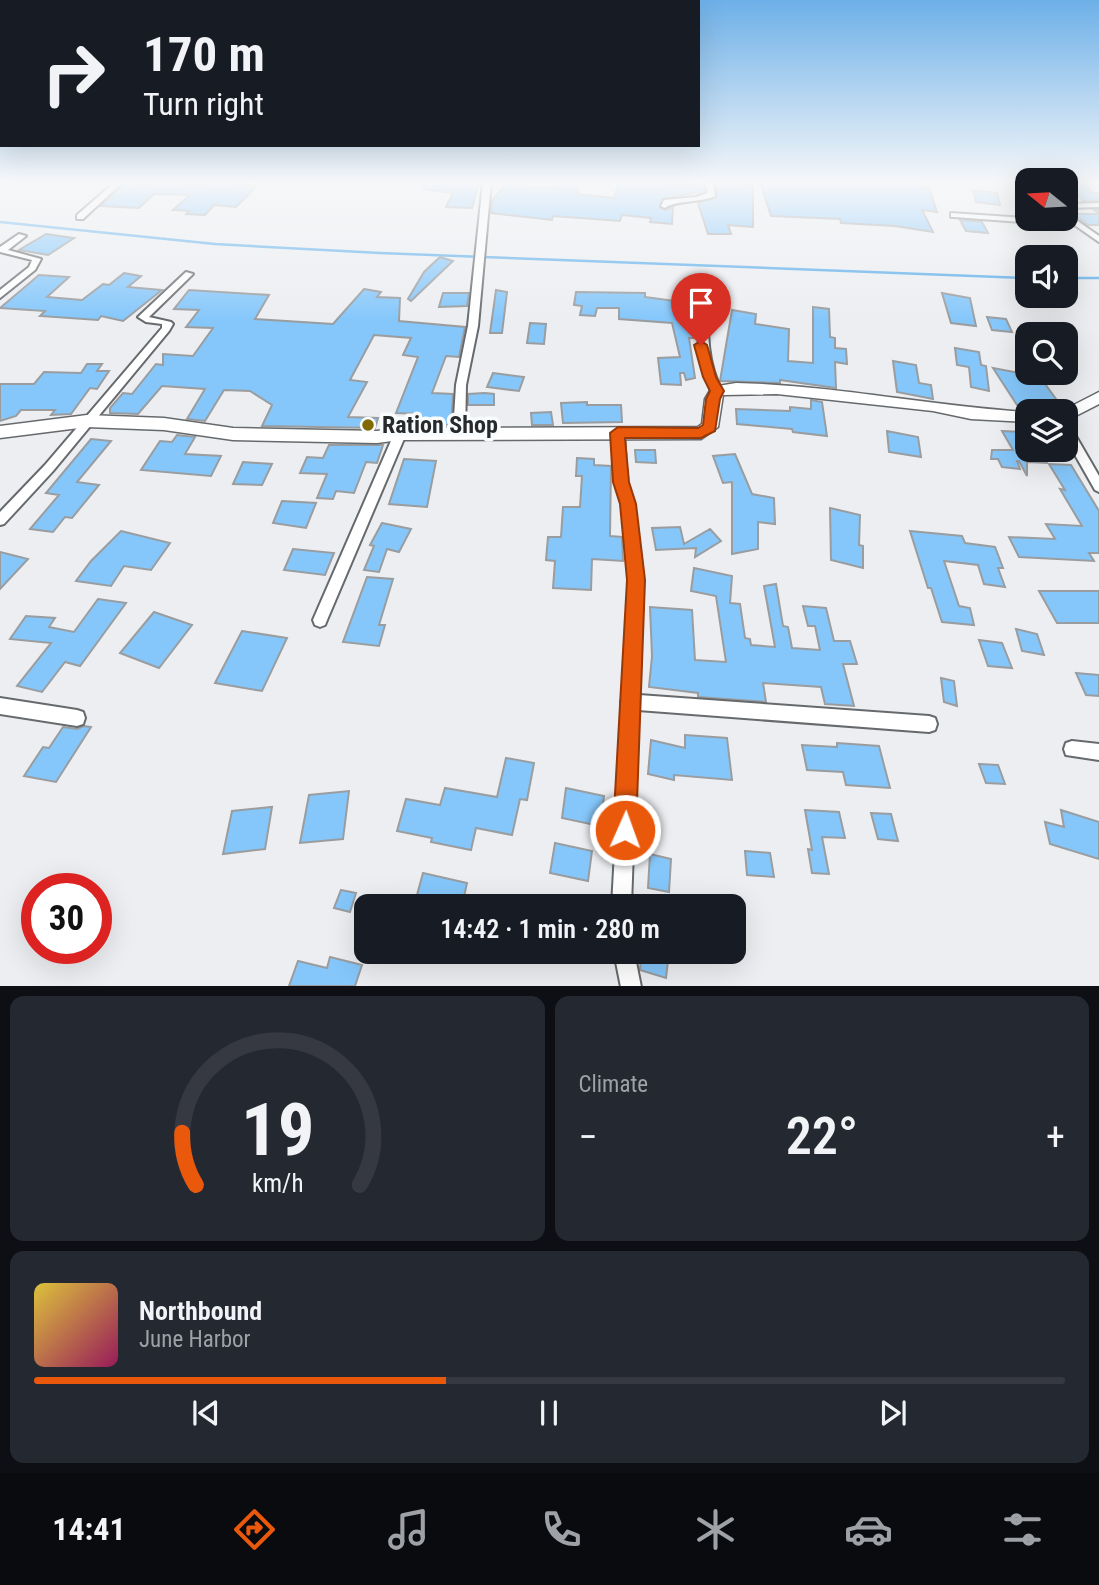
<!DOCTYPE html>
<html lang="en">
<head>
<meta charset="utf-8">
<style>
	body { margin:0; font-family:"Roboto Condensed",sans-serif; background:#242831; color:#f1f3f6; height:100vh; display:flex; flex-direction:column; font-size:26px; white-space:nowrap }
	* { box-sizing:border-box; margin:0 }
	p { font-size:23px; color:#9ea1a6 }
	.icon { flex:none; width:38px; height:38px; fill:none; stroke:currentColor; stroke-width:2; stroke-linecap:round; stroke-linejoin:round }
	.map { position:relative; height:986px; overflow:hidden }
	.drawer { display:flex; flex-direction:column; gap:10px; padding:10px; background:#0d0f14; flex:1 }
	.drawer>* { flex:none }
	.hud { position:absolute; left:0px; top:0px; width:700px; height:147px; box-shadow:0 7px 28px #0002; background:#171b24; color:#f1f3f6; overflow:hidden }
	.needle { width:46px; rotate:288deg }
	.fabs { position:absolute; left:1015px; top:168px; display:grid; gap:14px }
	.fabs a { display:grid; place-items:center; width:63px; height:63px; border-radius:14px; background:#171b24; box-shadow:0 7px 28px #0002; font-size:35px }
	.speed { position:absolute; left:21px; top:873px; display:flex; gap:14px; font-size:35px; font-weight:700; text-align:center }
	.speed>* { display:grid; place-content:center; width:91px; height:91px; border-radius:50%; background:#171b24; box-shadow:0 7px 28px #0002; line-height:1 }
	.speed .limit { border:10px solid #d22; background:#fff; color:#111 }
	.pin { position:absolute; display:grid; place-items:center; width:60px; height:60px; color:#fff; margin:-72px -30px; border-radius:50% 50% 50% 0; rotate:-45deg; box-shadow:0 0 7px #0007 }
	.pin .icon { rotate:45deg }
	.me { position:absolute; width:77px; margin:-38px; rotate:2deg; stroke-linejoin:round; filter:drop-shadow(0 0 5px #0008) }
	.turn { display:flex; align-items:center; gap:24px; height:147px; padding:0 28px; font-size:32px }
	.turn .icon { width:91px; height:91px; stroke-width:2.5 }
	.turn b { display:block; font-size:49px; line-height:60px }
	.big { font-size:52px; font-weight:600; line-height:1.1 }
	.drawer .tile { flex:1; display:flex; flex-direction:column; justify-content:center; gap:10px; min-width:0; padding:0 24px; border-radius:14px; background:#242831 }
	.drawer .dial { align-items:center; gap:0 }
	.dial svg { height:182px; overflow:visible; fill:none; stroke:#363941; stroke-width:7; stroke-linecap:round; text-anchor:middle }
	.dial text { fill:#f1f3f6; stroke:none }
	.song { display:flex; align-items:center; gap:21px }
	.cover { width:84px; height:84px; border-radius:10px; background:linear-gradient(135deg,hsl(50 70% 55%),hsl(330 70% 35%)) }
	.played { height:7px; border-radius:4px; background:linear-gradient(90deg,#ea580c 40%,#363941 40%) }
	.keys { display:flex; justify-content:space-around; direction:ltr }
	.heat { display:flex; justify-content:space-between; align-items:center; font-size:38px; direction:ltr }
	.drawer .tiles { flex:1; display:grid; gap:10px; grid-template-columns:1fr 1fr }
	.tile:last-child { grid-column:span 2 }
	.trip { position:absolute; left:354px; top:894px; width:392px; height:70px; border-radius:14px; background:#171b24; box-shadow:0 7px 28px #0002; font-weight:600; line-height:70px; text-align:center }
	.tabs { display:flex; height:112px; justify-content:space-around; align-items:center; background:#090b0e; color:#9ea1a6 }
	.tabs .icon { width:49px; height:49px }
	.tabs .active { color:#ea580c }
	.tabs b { font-size:32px; color:#f1f3f6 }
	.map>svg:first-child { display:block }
</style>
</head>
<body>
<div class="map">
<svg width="1099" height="987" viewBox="0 0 1099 987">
	<rect width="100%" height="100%" fill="#eceef1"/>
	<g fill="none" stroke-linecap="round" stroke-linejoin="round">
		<!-- stream -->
		<path stroke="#54aae9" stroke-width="2.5" d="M0,222L215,244L380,253L1027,278
			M1066,278H1099"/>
	</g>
	<!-- building -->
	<path fill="#85c7fb" stroke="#9a9d9f" stroke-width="2" d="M156,182L203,185L207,182H238L235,184L257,186L236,207L214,205L205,215L186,214L189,211L173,210L190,195L154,194L139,208L101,206L125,183L153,185Z
		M425,182H479L472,208L446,207L453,193L424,189Z
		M507,182H523L521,187L559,188V182H578V194L614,198L619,182L703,185L705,191L662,199L660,208L666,210L673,207L672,224L650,222L651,218L622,215L620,221L553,216L552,220L491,213L492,201Z
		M716,182L753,184V227L728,225L731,234H708L698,203L717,197Z
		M760,182H919L922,188H929L937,212L922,210L933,232L895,226L841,223L840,219L771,216Z
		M1066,182H1084L1093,193H1099V200L1083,201L1066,186Z
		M973,190L997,193L1000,205L976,202Z
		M1094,210H1099V225H1088L1073,214H1099Z
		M960,220L982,222L988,233L966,231Z
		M46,234L74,238L48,255L19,250Z
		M440,257L453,261L411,301L408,299L424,272Z
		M124,273L141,276L128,287L162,290L123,321L101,316L98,320L40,316L45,311L0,308L39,275L69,277L47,297L82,300L103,284L109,285Z
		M364,289L381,292L377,297L400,298L399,321L465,327L459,357L446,356L432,393L453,394L451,425H416L419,414L396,413L418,357L403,355L411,338L374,335L350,380L367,382L348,417L378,418L375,428L262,426L272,405L250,391L224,390L205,421L187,419L205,389L162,386L138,414L110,413V408L123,393L132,394L156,364L163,365V354L193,356L213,328L186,327L199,310L174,309L189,290L269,295L255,319L333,324Z
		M496,290L507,292L502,333H490Z
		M576,292L645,293V297L689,303L695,326L696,338H689L695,378L686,380L684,373H680L681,385L661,384L658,358L680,357L672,323L619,319V308H597L595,316L580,315L582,306L574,305Z
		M443,293H469L467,306L439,307Z
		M942,293L970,298L976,326L951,323Z
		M813,307L829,309L830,337L835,338V348L846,349L847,364L835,362L836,388L780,380V383L720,381L732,310L756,314L755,324L789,329L788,361L813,363Z
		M987,317L1006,319L1012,332L992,330Z
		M530,323L546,324L544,344L527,343Z
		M955,348L979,352L981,365L986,366L989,391L971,387L969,367L957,365Z
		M893,361L916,365L919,383L931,385L933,399L897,392Z
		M87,364H102L97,371H109L97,389L90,388L71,414L51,415L55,410H21L16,416L0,421V384H34L44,372L81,373Z
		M993,368L1040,377L1061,406L1017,405Z
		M493,373L524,377L519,391L487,387Z
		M485,393L494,394V405H468V394Z
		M811,400L822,402L827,436L793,432L792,429L737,424L736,409L790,411V407L811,409Z
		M587,402V405H621L622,422L563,423L561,403Z
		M551,412L553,425H532L531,413Z
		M887,431L918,437L921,457L889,452Z
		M1002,431L1027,432V450H1038L1047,463L1027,462V476L1019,461H1017L1020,469L1002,467L998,459H991L992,450H1013Z
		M177,435L195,437L185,454L221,456L211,476L141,470L160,441L172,442Z
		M91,439L111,441L77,482L99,485L72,518L65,517L53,532L30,529L59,495L46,493Z
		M329,445H383L377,463L366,462L354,493L336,491L333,499L317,498L327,474L300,473L307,457L323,458Z
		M635,450H655L656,463L636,462Z
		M735,454L752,494L774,498L775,524L758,522V549L732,554V482L723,483L713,456Z
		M577,458L594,459V465L611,466L610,536L622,537L623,561L592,559L591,590L553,588L555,561L546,560L548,537H561L563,507H580L582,476H576Z
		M404,459L436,461L427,507L389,504Z
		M243,462L272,464L262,485L233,484Z
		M1049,464L1071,465L1099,511V553H1089L1094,561L1019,557L1009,537L1055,539L1046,524L1082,526L1060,489L1065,490Z
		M282,501L316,503L306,528L273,523Z
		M830,508L860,515L859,545L863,546V568L831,560Z
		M382,523L411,529L399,552L387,549L379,572L364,570L374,546L370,545Z
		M680,527L684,544L710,529L721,541L695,557L696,548L656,550L652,528Z
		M121,531L170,543L151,570L124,566L111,586L76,581L91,561Z
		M910,531L962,536L965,543L995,547L1003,568H998L1005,587L984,584L978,565L944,561L959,606L970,608L974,625L942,622L931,588H928Z
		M293,549L334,553L325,575L284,570Z
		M0,552L28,559L0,589Z
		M694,568L732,576L730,603L740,604L745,638L750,639L751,645L775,647L764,586L776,584L783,626L788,627L792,648L820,650L815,626H808L803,606L826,608L834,641H850L857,664H843L854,706L825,704L821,687L763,683L766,702L698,697V693L649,687L652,656L650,607L692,610L695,660L726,662L716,596L691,591Z
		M367,577L393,579L379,625H385L379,646L343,642Z
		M1039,591H1099V623H1057Z
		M98,599L126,603L80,666L65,662L42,692L17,686L51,643L10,639L26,616L55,618L49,627L74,632Z
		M154,612L192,625L159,668L120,653Z
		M1016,629L1037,634L1044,655L1022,651Z
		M242,631L287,638L262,691L215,683Z
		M979,640L1002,643L1012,668L988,666Z
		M1076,673L1099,675V696L1086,695Z
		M941,678L954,681L957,706L944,702Z
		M84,726L91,727L56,782L24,776L43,747L49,748L63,727L77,729Z
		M685,735L727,738L732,780L674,775V780L648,774L651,740L685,748Z
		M837,743L879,746L890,788L846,785L843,772L807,770L802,745L837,747Z
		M506,758L534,763L527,800L520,799L512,835L476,828L471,850L431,842L432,838L397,831L406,799L440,805L445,788L497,797Z
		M979,764L998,765L1005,784L986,783Z
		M566,788L604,796L600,826L562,818Z
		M349,791L343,839L300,843L309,795Z
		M272,807L265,849L223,854L232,811Z
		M805,810L839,812L845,838L822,837L829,874L812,873L808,849L812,850Z
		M1061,810L1099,822V859L1050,844L1045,822L1064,827Z
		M871,813L891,814L898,841L878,839Z
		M555,843L592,851L588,881L550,873Z
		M745,851L770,853L774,877L747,875Z
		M650,854L671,859L669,892L648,888Z
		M423,873L467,883L462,906H414Z
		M341,890L356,893L350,912L334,908Z
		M641,952H669L666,978L640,970Z
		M330,957L362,965L355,986H289L298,961L327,968Z"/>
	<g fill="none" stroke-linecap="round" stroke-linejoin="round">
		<defs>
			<path id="street" d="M115,182H123L83,219H77V215Z
				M483,182H491L478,326L466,385L465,434L459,438L453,434L456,385L468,326Z
				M705,182H713L715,196C700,203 675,200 665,208L661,206L664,200L696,197L708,193Z
				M1021,182H1027V185Z
				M1099,203V207L1066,208V204Z
				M951,213L1053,220L1061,219L1065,223L1061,225L954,217H951Z
				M1066,213L1099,236V242L1066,219Z
				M19,234L26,236L8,250L41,259L35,270L0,298V290L29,267L32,260L0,252V247Z
				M186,272L193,274L149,317L171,322L173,324L169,331L53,471L4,524L0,525V512L45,465L162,328V324L146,322L138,317Z
				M704,298L709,301C707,333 707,362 722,391L717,395L713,394C697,364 697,334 699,301Z
				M1066,425L1070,426L1099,476V492L1095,490L1066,439Z
				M618,429L624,433L627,482L634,504L643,580L639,695L929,716L935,718L937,724L935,730L929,732L638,710L631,906H612L623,706L621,702L623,697L629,580L622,504L615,482L612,433Z
				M400,430L406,434L327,620L325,625L320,627L315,625L313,620L394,434Z
				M0,698L77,710L83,712L85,718L83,724L77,726L0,714Z
				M1072,741L1099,744V760L1066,755L1064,749L1066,743Z
				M614,952H634L641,987H621Z"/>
			<path id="secondary" d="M736,383C834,385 930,406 1027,412V422L971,419L933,411L777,394L723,395L718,427L701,439L400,440L377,443L233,440L164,430L87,427L0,438V426L87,415L164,418L233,428L377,431L400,428L698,427L702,424L705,399L712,387Z
				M1099,392V404L1066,421V411H1062Z"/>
		</defs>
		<!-- street casing -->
		<use href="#street" stroke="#676a6c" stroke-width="4"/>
		<!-- secondary casing -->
		<use href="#secondary" stroke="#676a6c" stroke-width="3"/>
		<!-- street -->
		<use href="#street" fill="#fff" fill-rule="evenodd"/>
		<!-- secondary -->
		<use href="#secondary" fill="#fff" fill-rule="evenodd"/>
	</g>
	<!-- sky -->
	<linearGradient id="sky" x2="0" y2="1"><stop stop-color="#6db0e8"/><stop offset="0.57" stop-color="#f6f7f9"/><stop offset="1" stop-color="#f6f7f9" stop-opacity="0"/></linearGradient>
	<rect width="1099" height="320" fill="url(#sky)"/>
	<!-- route -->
	<path fill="#ea580c" stroke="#983908" stroke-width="2" d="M701,341L707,345L716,377L724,391L720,399L715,431L701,438H625L629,482L636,504L645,580L636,830L633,838L625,841L616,838L613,830L627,580L620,504L613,482L610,433L618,427L698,428L703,425L706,399L710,391L703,377L694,345Z"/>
	<!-- markers -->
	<circle fill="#816a02" stroke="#f9fcfe" stroke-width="2.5" cx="368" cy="425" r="7"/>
	<g text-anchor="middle" stroke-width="7" stroke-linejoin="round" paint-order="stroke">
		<!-- poi labels -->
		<g font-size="24" font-weight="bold" fill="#28292a" stroke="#f9fcfe" text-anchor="start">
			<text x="382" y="433">Ration Shop</text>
		</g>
	</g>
</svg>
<div class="fabs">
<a><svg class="needle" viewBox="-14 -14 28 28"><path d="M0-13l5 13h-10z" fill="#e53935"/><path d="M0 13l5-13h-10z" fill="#9ea1a6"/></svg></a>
<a><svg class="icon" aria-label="sound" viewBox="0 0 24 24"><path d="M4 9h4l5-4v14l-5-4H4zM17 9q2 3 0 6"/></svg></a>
<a><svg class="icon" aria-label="search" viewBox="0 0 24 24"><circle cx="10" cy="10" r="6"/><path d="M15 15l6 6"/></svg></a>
<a><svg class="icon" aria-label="layers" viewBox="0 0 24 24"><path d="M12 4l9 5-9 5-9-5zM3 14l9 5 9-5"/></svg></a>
</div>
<div class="speed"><div class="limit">30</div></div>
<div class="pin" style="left:701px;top:345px;background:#d93025"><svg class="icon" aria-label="arrive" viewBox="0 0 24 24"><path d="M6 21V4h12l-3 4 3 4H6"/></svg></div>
<svg class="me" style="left:625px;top:830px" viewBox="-20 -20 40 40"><circle r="17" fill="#ea580c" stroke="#fff" stroke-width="3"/><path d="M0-11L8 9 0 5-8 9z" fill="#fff"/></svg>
<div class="trip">14:42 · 1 min · 280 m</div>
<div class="hud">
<div class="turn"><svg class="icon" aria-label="right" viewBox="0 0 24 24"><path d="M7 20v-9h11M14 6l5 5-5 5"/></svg><div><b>170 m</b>Turn right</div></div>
</div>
</div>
<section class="drawer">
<div class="tiles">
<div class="tile dial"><svg viewBox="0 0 100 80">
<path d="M14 69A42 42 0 1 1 86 69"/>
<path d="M14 69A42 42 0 0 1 8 46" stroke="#ea580c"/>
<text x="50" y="56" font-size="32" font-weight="700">19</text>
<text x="50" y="72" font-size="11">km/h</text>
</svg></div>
<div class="tile"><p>Climate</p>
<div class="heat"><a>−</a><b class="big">22°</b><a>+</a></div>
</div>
<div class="tile">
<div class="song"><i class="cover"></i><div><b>Northbound</b><p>June Harbor</p></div></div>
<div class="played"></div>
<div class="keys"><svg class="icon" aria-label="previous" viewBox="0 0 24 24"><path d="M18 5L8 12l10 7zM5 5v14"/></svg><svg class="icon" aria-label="pause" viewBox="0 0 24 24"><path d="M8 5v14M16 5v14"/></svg><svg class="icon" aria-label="next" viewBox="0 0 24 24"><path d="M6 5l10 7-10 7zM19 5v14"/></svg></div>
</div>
</div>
</section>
<nav class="tabs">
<b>14:41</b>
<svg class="icon active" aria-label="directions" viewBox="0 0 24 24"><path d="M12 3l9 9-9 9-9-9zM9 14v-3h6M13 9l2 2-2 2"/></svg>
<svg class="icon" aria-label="music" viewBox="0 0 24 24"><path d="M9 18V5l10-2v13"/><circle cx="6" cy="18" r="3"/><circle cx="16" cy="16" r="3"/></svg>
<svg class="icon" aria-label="phone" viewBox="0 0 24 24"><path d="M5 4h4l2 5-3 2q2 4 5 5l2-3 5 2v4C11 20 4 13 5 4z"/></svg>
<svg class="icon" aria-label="climate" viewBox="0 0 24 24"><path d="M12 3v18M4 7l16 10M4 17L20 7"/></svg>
<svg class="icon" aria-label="car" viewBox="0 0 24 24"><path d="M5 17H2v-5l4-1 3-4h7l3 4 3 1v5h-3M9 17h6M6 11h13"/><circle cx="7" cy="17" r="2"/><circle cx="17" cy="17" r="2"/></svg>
<svg class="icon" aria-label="filters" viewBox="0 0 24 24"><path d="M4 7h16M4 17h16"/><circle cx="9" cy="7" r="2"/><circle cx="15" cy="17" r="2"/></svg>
</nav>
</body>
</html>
